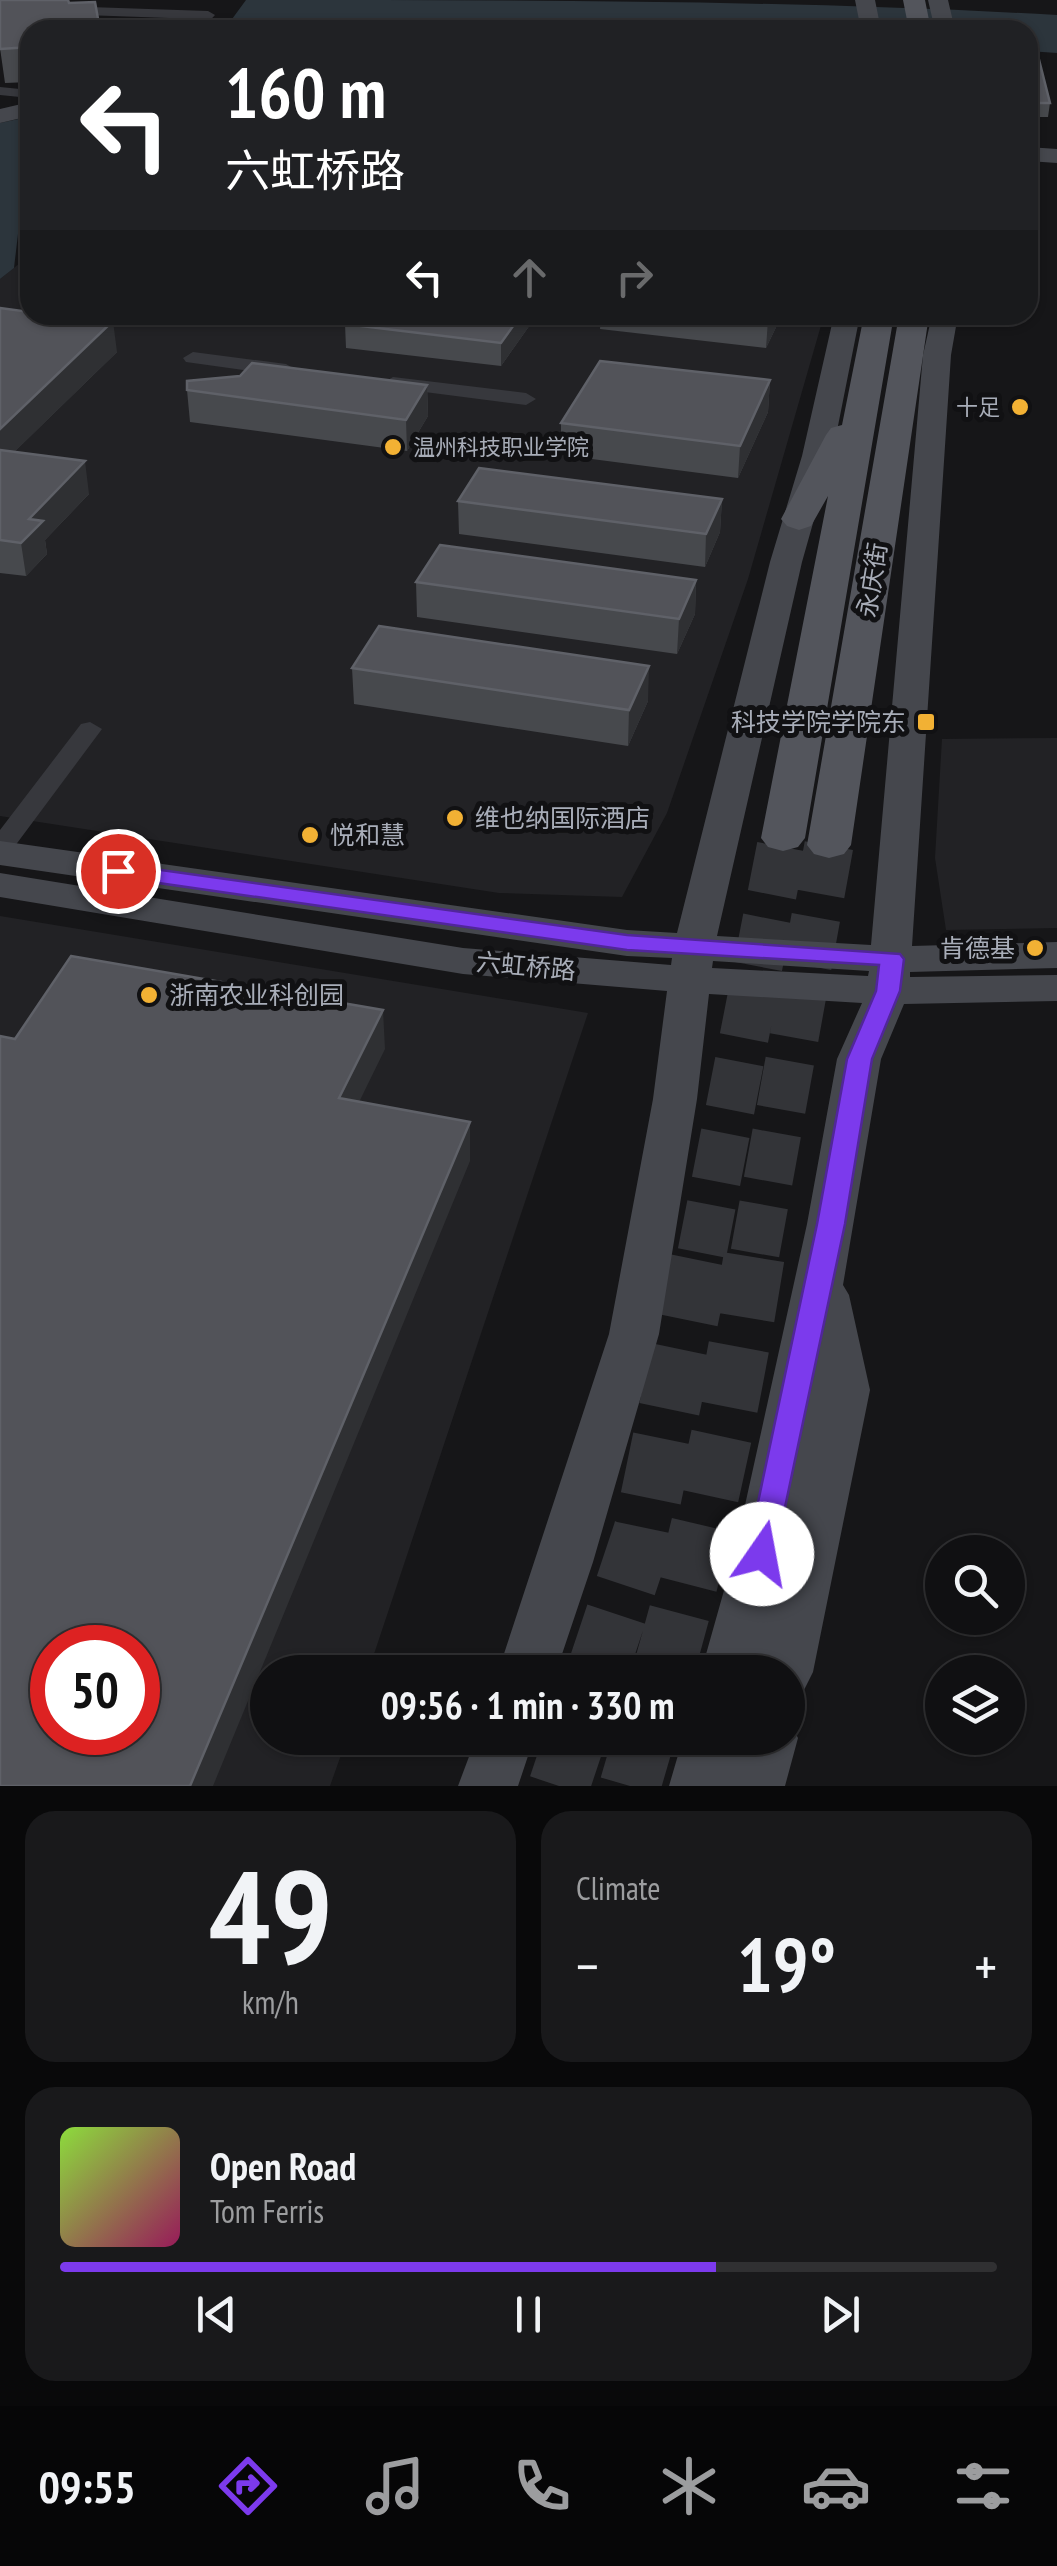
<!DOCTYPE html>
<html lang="en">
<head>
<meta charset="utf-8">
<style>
	body { margin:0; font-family:"PT Sans Narrow","Noto Sans SC",sans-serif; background:#19191b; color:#f1f3f6; height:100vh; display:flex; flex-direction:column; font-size:38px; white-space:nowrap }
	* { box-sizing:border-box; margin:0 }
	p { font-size:32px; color:#9c9d9f }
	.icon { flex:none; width:55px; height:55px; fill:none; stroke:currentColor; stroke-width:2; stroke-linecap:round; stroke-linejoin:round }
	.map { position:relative; height:1786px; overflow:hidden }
	.drawer { display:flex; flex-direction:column; gap:25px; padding:25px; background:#09090a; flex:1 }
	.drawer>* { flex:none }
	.banner { position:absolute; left:20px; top:20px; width:1018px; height:305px; border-radius:30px; box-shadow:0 2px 8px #0004,0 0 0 2px #303032; background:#202124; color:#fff; overflow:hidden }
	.fabs { position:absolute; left:925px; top:1535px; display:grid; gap:20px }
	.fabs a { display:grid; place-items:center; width:100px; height:100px; border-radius:50%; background:#101012; box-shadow:0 2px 8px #0004,0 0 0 2px #303032; font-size:50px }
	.speed { position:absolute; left:30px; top:1625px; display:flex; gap:20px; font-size:50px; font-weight:700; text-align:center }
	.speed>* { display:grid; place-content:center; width:130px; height:130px; border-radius:50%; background:#101012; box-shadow:0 2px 8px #0004,0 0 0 2px #303032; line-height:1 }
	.speed .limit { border:15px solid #d22; background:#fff; color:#111 }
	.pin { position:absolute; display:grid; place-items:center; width:85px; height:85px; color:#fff; margin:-42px; border:5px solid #fff; border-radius:50%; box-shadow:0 2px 10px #0007 }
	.me { position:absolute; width:110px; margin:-55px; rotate:12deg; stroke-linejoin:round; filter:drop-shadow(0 0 8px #0008) }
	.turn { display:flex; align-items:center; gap:35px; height:210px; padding:0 40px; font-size:45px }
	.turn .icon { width:130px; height:130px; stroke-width:2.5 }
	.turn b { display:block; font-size:70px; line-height:85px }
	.lanes { display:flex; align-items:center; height:95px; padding:0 40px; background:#0003; justify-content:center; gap:50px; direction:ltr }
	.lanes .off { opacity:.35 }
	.big { font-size:75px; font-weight:800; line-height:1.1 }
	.drawer .widget { flex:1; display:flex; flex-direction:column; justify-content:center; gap:15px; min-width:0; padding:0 35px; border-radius:30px; background:#19191b }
	.drawer .dial { align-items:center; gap:0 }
	.dial b { font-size:130px; line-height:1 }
	.song { display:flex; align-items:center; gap:30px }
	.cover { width:120px; height:120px; border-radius:15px; background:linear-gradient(135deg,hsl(90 70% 55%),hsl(330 70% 35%)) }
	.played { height:10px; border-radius:5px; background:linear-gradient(90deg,#7c3aed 70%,#303032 70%) }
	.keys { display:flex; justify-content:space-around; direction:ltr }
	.heat { display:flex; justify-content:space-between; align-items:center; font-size:55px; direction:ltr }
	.drawer .tiles { flex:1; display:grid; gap:25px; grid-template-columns:1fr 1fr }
	.widget:last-child { grid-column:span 2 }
	.trip { position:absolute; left:250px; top:1655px; width:555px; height:100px; border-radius:50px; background:#101012; box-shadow:0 2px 8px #0004,0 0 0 2px #303032; font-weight:800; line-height:100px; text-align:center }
	.tab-bar { display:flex; height:160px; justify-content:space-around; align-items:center; background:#060607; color:#9c9d9f }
	.tab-bar .icon { width:70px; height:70px }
	.tab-bar .selected { color:#7c3aed }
	.tab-bar b { font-size:45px; color:#f1f3f6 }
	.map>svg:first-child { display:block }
</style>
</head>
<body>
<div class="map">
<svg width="1057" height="1786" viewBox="0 0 1057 1786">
	<rect width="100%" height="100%" fill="#161618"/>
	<!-- built -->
	<path fill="#222225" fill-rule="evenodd" d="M30,255V315H824L748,579L667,813L622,897L499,893L0,816V279Z
		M1057,738V928L946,930L935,858L942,739Z
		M0,916L588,1013L368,1672H268V1738H347L330,1786H0ZM52,1648H138V1732H52Z"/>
	<!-- water -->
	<path fill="#2c353c" d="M246,0C517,0 787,0 1057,15V53L1028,51V30H224Z
		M23,118H30V211L20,217L14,268L0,279V123Z"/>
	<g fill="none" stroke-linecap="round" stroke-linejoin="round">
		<!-- primary-tunnel-far1 -->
		<path stroke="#333438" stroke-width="49" stroke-dasharray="49 24" stroke-linecap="butt" d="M702,1253L783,838
			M755,1253L829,845"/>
		<!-- primary-tunnel -->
		<path stroke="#333438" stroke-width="61" stroke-dasharray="61 30" stroke-linecap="butt" d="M597,1672L644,1531L702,1251
			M663,1672C703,1533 733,1393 755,1251
			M559,1786L575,1738
			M630,1786L644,1738"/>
		<!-- street -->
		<path fill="#37383d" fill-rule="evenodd" d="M0,4L208,11L215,15L201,30H186L197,19L0,12Z
			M0,87L30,90V98L0,95Z
			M193,352L286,364L296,370L286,376L186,362L183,358Z
			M393,377L526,393L536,399L526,405L386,387L383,383Z
			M90,722L102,729L9,854L0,856V830L81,724Z"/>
		<!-- secondary -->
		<path fill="#45474d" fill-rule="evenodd" d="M855,0H875L881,30H861Z
			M928,0H948L955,30H935Z
			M30,102V116L0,123V109Z
			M1028,147L1057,149V163L1028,161Z
			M834,315H860L832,456L802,562L717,936L871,945L923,355L932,315H958L951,355L912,946L1057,942V968L910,972V977L1057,975V1001L904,1004L881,1059L843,1285L849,1295L870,1390L813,1672L804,1690L788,1696V1672H701L734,1555L807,1224L837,1059L862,1003L709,994L697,1099L659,1334L593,1562L556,1672H498L609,1334L653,1099L667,991L463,974L0,897V873L463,948L671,965L672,958L627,956L0,865V841L627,930L677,933L770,562L802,456ZM713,961L869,971L868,976L712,968Z
			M788,1719L798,1738L785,1786H669L683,1738H788Z
			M476,1738H534L518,1786H458Z"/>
		<!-- primary -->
		<path fill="#53555c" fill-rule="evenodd" d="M903,0H925L931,30H909Z
			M864,315H894L805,838L798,847L783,851L768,847L761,838L828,496L811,526L799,530L787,526L781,519L826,435L831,428L842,425Z
			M899,315H929L851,845L844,854L829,858L814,854L807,845Z"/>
	</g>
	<!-- wall -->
	<path fill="#47494d" d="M30,30V82L5,83L0,48Z
		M1028,47L1050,103L1048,117H1028Z
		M0,308L117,352L14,452L89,494L45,540L47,554L26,576L0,573Z
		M537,315L501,366L346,348L345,324Z
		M601,315H782L766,348L600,329Z
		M770,380L768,412L738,478L561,455V423Z
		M427,385L428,416L407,451L190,422L187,390Z
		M722,499L720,532L705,567L459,534L458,501Z
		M696,580L695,614L677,654L417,617L416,582Z
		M352,668L648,701L628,746L354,704Z"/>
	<!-- shaded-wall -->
	<path fill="#2f3033" d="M521,315H537L501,366V343Z
		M771,315H782L766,348L768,320Z
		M113,321L117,352L0,466V429Z
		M770,380L768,412L738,478L740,446Z
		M427,385L428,416L407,451L406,420Z
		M85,461L89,494L45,540L47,554L26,576L21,543L29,519Z
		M722,499L720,532L705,567L706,534Z
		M696,580L695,614L677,654L679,619Z
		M649,666L648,701L628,746L629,710Z
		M383,1010L385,1049L342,1137L339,1098Z
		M470,1122V1161L213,1786H190Z"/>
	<!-- building -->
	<path fill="#525359" stroke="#5f6168" stroke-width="2.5" fill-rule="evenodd" d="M0,0H68L69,3L95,2L100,30H30V47L0,49Z
		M1028,47L1036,48L1050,103H1028Z
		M0,308L30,312V315H59L113,321L0,429Z
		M353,315H521L501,343L345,324Z
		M720,315H771L768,320Z
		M600,361L770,380L740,446L561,423Z
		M252,363L427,385L406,420L187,390V381L240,376Z
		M0,450L85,461L29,519L43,521L21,543L0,540Z
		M479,468L722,499L706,534L458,501Z
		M440,545L696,580L679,619L416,582Z
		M379,626L649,666L629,710L352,668Z
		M71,956L383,1010L339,1098L470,1122L190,1786H0V1036L15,1039ZM52,1648H138V1732H52Z"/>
	<!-- route -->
	<path fill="#7c3aed" stroke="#51269a" stroke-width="2.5" d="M118,864L627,935L900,954L904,959L900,991L872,1059L845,1224L773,1564L762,1568L751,1564L747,1554L817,1224L847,1059L876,991L879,965L627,950L110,876L106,871Z"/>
	<!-- markers -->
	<g fill="#f2b134" stroke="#111113" stroke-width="4">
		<circle cx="1020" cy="407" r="10"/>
		<circle cx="393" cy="447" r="10"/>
		<rect x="916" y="712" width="20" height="20" rx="5"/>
		<circle cx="455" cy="818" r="10"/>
		<circle cx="310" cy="835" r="10"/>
		<circle cx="1035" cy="948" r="10"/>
		<circle cx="149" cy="995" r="10"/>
	</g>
	<g text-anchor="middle" stroke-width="10" stroke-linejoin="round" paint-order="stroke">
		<!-- far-poi labels -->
		<g font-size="22" fill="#a8adb8" stroke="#111113" text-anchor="end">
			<text x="1000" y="415">十足</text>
			<text x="413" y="455" text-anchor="start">温州科技职业学院</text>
		</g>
		<!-- street labels -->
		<g font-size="25" fill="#a8adb8" stroke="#111113">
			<text transform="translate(872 580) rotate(-81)" y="9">永庆街</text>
			<text transform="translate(526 966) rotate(5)" y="9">六虹桥路</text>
		</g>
		<!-- poi labels -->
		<g font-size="25" fill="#a8adb8" stroke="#111113" text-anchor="start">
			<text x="906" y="731" text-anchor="end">科技学院学院东</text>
			<text x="475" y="827">维也纳国际酒店</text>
			<text x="330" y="844">悦和慧</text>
			<text x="1015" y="957" text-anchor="end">肯德基</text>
			<text x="169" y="1004">浙南农业科创园</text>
		</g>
	</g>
</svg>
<div class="fabs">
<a><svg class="icon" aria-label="search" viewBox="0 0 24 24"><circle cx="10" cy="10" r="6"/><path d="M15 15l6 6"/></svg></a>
<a><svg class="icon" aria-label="layers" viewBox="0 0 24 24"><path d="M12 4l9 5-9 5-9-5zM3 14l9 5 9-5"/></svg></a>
</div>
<div class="speed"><div class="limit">50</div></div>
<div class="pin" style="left:118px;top:871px;background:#d93025"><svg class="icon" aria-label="arrive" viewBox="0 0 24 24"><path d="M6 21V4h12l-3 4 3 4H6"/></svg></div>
<svg class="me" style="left:762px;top:1554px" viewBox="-20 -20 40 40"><circle r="19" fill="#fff"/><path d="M0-13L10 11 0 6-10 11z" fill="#7c3aed"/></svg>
<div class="trip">09:56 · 1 min · 330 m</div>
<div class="banner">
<div class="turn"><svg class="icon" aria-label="left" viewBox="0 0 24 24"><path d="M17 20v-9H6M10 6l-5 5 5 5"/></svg><div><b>160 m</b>六虹桥路</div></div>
<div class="lanes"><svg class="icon" aria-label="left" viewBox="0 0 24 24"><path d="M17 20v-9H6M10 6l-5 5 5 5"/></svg><svg class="icon off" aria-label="ahead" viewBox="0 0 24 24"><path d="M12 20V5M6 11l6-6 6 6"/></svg><svg class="icon off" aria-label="right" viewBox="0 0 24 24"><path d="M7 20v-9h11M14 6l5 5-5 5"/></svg></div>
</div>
</div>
<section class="drawer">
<div class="tiles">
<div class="widget dial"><b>49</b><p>km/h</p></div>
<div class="widget"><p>Climate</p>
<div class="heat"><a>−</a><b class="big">19°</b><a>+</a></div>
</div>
<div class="widget">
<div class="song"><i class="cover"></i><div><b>Open Road</b><p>Tom Ferris</p></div></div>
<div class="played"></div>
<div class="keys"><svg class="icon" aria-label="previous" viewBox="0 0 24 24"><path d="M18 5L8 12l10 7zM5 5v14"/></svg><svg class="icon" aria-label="pause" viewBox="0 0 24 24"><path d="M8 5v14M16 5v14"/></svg><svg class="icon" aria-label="next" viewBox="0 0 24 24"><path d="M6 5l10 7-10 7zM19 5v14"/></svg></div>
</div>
</div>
</section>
<nav class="tab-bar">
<b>09:55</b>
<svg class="icon selected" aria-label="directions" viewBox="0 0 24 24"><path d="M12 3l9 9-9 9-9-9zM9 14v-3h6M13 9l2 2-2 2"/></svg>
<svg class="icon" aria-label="music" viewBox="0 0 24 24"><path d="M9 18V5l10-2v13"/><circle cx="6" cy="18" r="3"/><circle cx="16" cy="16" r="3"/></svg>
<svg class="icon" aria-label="phone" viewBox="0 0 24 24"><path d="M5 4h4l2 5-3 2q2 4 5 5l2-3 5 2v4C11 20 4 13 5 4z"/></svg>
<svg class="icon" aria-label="climate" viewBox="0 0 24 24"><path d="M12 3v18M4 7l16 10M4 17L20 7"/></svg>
<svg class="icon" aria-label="car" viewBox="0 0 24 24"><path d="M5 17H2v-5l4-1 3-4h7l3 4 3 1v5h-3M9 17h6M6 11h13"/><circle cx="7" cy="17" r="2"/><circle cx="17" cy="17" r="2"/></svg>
<svg class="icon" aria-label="filters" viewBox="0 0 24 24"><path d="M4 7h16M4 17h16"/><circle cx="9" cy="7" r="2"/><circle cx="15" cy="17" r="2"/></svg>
</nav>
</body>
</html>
